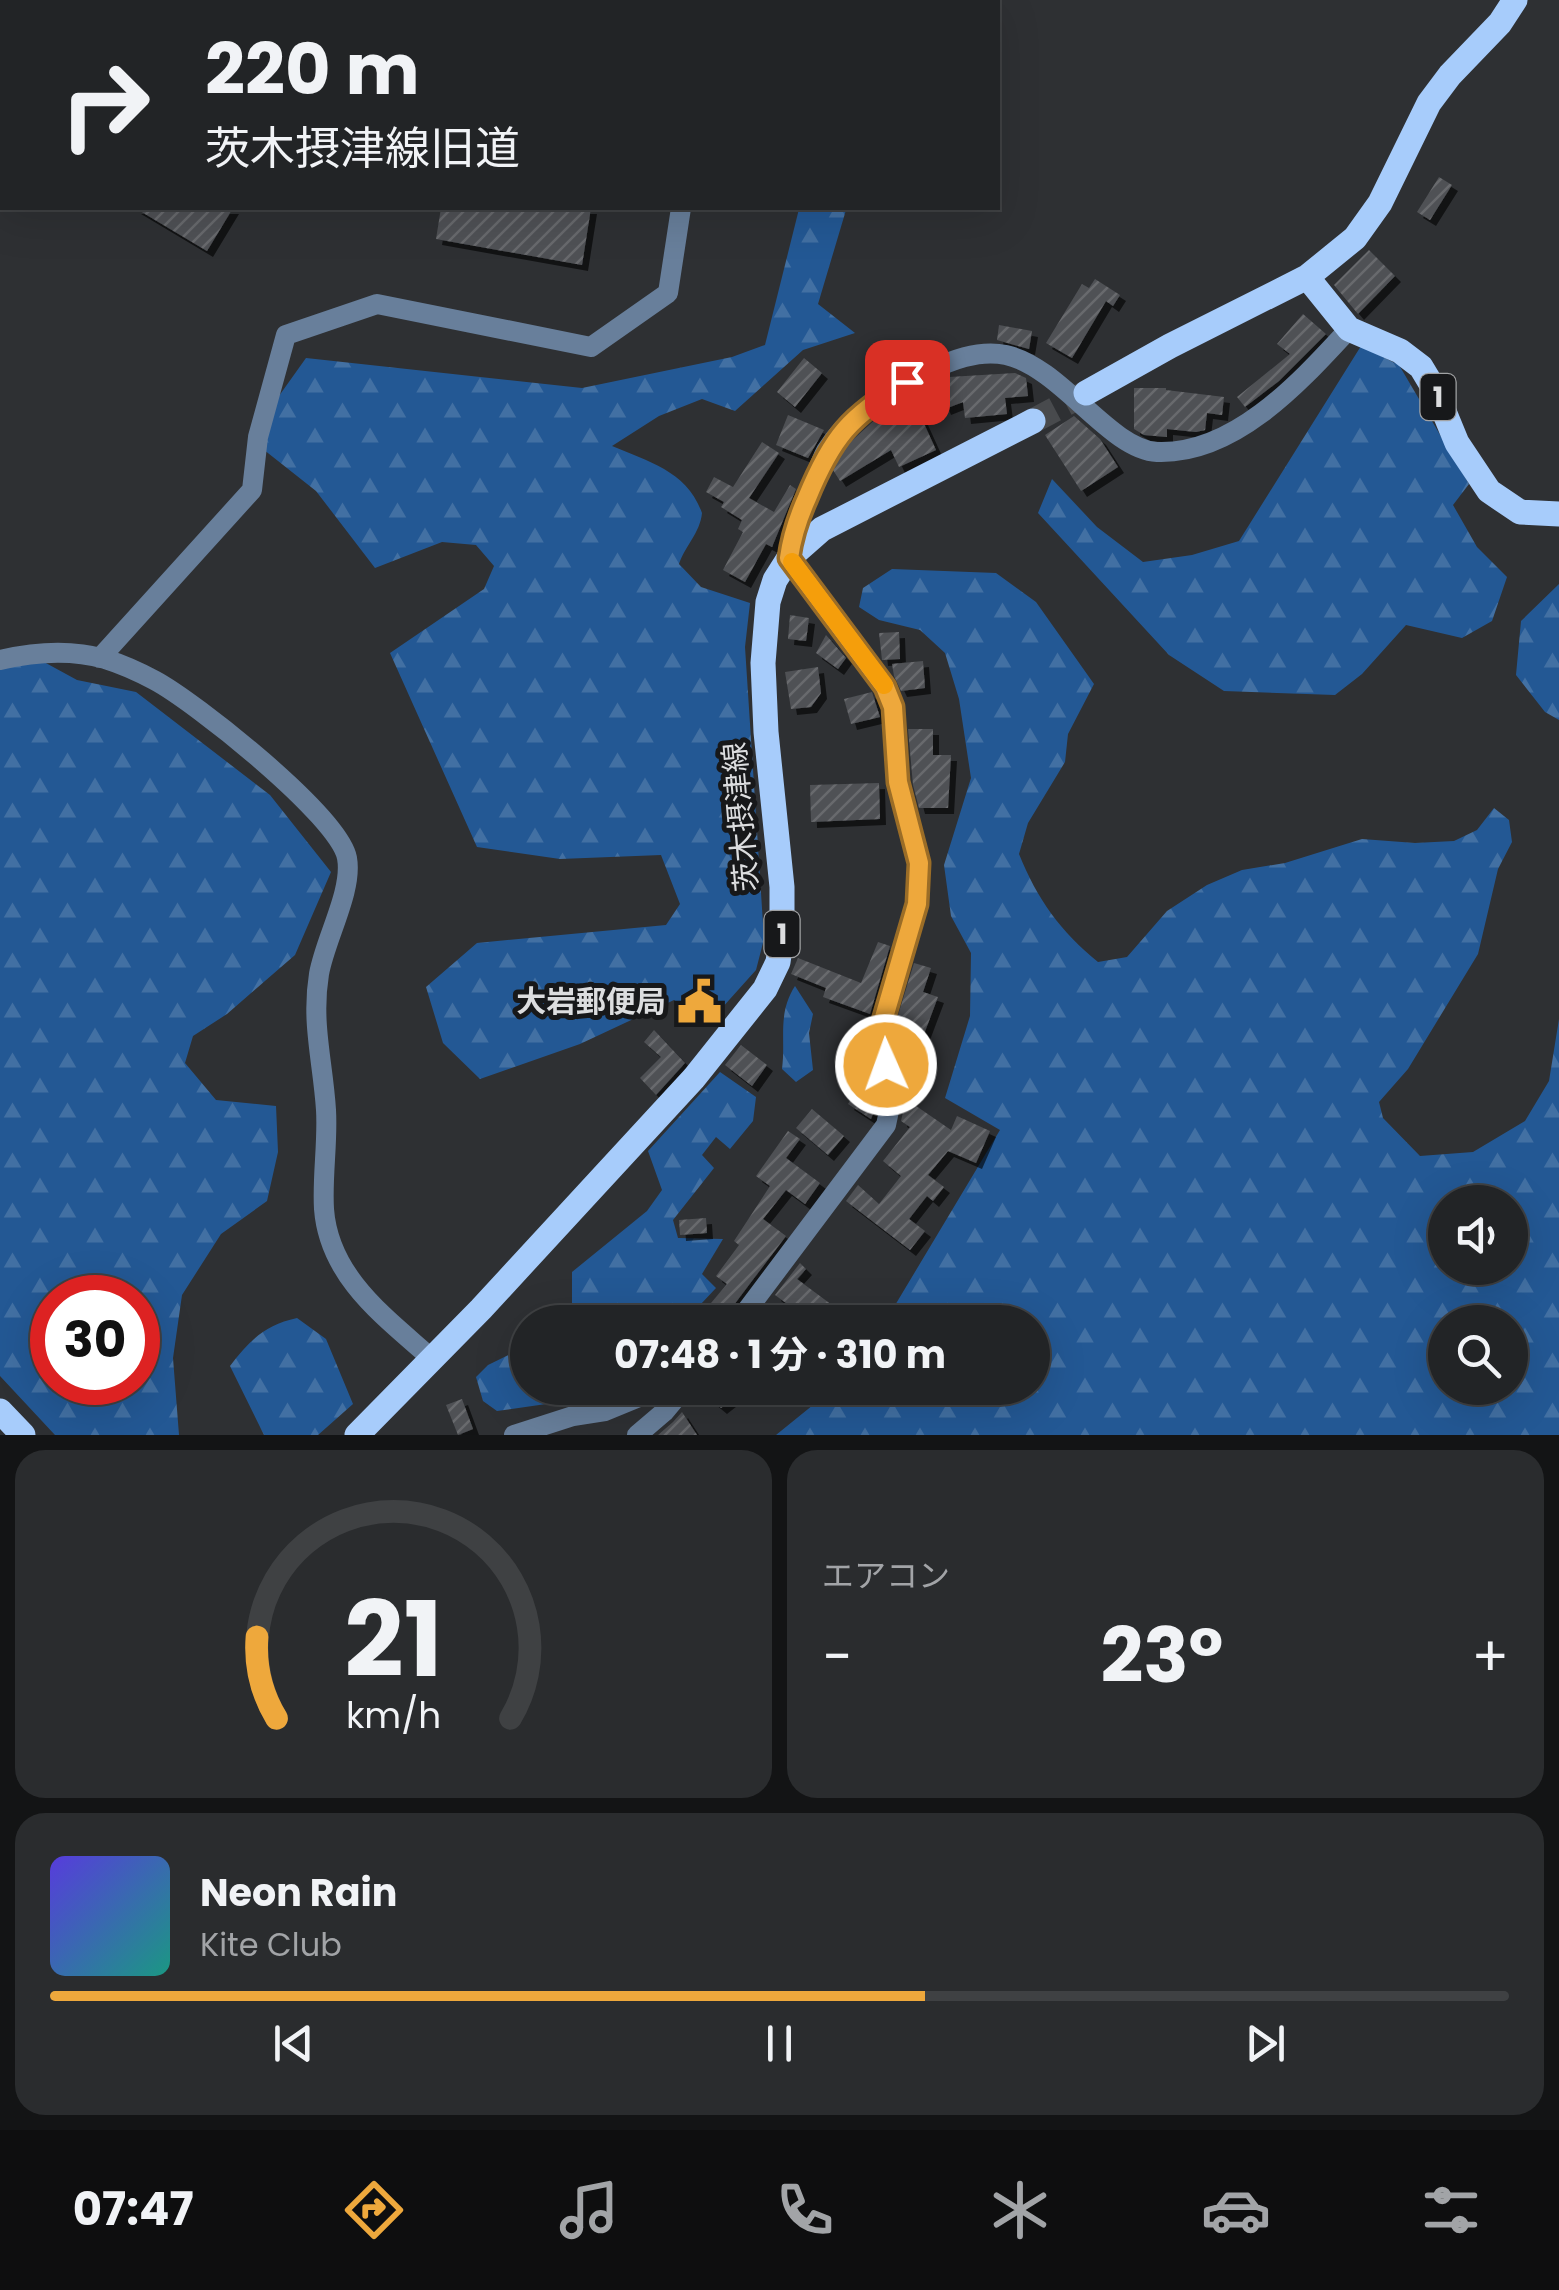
<!DOCTYPE html>
<html lang="ja">
<head>
<meta charset="utf-8">
<style>
	body { margin:0; font-family:Poppins,"Noto Sans JP",sans-serif; background:#2a2c2e; color:#f1f3f6; height:100vh; display:flex; flex-direction:column; font-size:38px; white-space:nowrap }
	* { box-sizing:border-box; margin:0 }
	p { font-size:32px; color:#a2a4a7 }
	.icon { flex:none; width:55px; height:55px; fill:none; stroke:currentColor; stroke-width:2; stroke-linecap:round; stroke-linejoin:round }
	.map { position:relative; height:1435px; overflow:hidden }
	.panel { display:flex; flex-direction:column; gap:15px; padding:15px; background:#131415; flex:1 }
	.panel>* { flex:none }
	.guide { position:absolute; left:0px; top:0px; width:1000px; height:210px; box-shadow:0 10px 40px #0002,0 0 0 2px #3f4143; background:#222426; color:#f1f3f6; overflow:hidden }
	.tools { position:absolute; left:1428px; top:1185px; display:grid; gap:20px }
	.tools a { display:grid; place-items:center; width:100px; height:100px; border-radius:50%; background:#222426; box-shadow:0 10px 40px #0002,0 0 0 2px #3f4143; font-size:50px }
	.speed { position:absolute; left:30px; top:1275px; display:flex; gap:20px; font-size:50px; font-weight:700; text-align:center }
	.speed>* { display:grid; place-content:center; width:130px; height:130px; border-radius:50%; background:#222426; box-shadow:0 10px 40px #0002,0 0 0 2px #3f4143; line-height:1 }
	.speed .limit { border:15px solid #d22; background:#fff; color:#111 }
	.pin { position:absolute; display:grid; place-items:center; width:85px; height:85px; color:#fff; margin:-42px; border-radius:20px; box-shadow:0 5px 15px #0006 }
	.me { position:absolute; width:110px; margin:-55px; rotate:358deg; stroke-linejoin:round; filter:drop-shadow(0 0 8px #0008) }
	.turn { display:flex; align-items:center; gap:35px; height:210px; padding:0 40px; font-size:45px }
	.turn .icon { width:130px; height:130px; stroke-width:2.5 }
	.turn b { display:block; font-size:70px; line-height:85px }
	.big { font-size:75px; font-weight:700; line-height:1.1 }
	.panel .widget { flex:1; display:flex; flex-direction:column; justify-content:center; gap:15px; min-width:0; padding:0 35px; border-radius:30px; background:#2a2c2e }
	.panel .dial { align-items:center; gap:0 }
	.dial svg { height:260px; overflow:visible; fill:none; stroke:#3f4143; stroke-width:7; stroke-linecap:round; text-anchor:middle }
	.dial text { fill:#f1f3f6; stroke:none }
	.song { display:flex; align-items:center; gap:30px }
	.cover { width:120px; height:120px; border-radius:15px; background:linear-gradient(135deg,hsl(250 70% 55%),hsl(170 70% 35%)) }
	.played { height:10px; border-radius:5px; background:linear-gradient(90deg,#eea83c 60%,#3f4143 60%) }
	.keys { display:flex; justify-content:space-around; direction:ltr }
	.heat { display:flex; justify-content:space-between; align-items:center; font-size:55px; direction:ltr }
	.panel .tiles { flex:1; display:grid; gap:15px; grid-template-columns:1fr 1fr }
	.widget:last-child { grid-column:span 2 }
	.trip { position:absolute; left:510px; top:1305px; width:540px; height:100px; border-radius:50px; background:#222426; box-shadow:0 10px 40px #0002,0 0 0 2px #3f4143; font-weight:700; line-height:100px; text-align:center }
	.dock { display:flex; height:160px; justify-content:space-around; align-items:center; background:#0e0e0f; color:#a2a4a7 }
	.dock .icon { width:70px; height:70px }
	.dock .active { color:#eea83c }
	.dock b { font-size:45px; color:#f1f3f6 }
	.map>svg:first-child { display:block }
</style>
</head>
<body>
<div class="map">
<svg width="1559" height="1435" viewBox="0 0 1559 1435">
	<defs>
		<pattern id="forest-firs" width="22" height="20" patternUnits="userSpaceOnUse" patternTransform="scale(2.5)"><rect width="22" height="20" fill="#235894"/><path d="M5 1l3.5 6h-7zM16 11l3.5 6h-7z" fill="#4270a3"/></pattern>
		<pattern id="building-hatch" width="6" height="6" patternUnits="userSpaceOnUse" patternTransform="scale(2.5)"><rect width="6" height="6" fill="#4f5155"/><path d="M-1 1l2-2M0 6l6-6M5 7l2-2" fill="none" stroke="#686a6d"/></pattern>
		<filter id="shadow"><feDropShadow dx="6" dy="6" stdDeviation="0" flood-color="#0009"/></filter>
	</defs>
	<rect width="100%" height="100%" fill="#2e3033"/>
	<!-- forest -->
	<path fill="url(#forest-firs)" fill-rule="evenodd" d="M799,209L846,210L818,304L855,333L803,350L735,411L702,399L659,416L612,446C649,462 687,471 702,513C700,533 685,546 679,564L701,587L750,603L745,647L764,939L756,970L721,1009L704,1022L674,1000L580,1044L480,1079L443,1043L426,987L477,943L666,925L680,904L661,855L560,859L477,847L390,653L484,589L494,566L476,545L442,542L375,568L316,491L249,438L306,358L582,388L732,357L765,345Z
		M1361,346L1399,365L1469,484L1453,505L1477,547L1507,577L1492,621L1462,638L1406,625L1362,674L1335,695L1224,691L1169,655L1038,513L1052,479L1097,527L1143,562L1192,555L1239,541Z
		M892,569L996,573L1036,602L1094,684L1068,734L1065,762L1028,823L1019,854C1037,899 1061,932 1098,962L1127,957L1167,911L1207,885L1242,870L1285,863L1362,839L1415,843L1454,841L1477,830L1494,808L1509,820L1512,842L1498,869L1478,954L1408,1069L1379,1102L1383,1118L1420,1156L1473,1152L1525,1121L1549,1081L1559,1019V1435H776L834,1388H1032V1322H885L1000,1130L945,1098L970,1016L971,953L951,916L944,865L971,778L959,699L945,653L920,630L879,620L859,607L863,588ZM1510,1202V1268H1445V1202ZM1510,1322V1388H1445V1322Z
		M1559,584V720L1545,712L1516,675L1521,621Z
		M44,662L77,680L136,692L270,795L331,872L295,955L227,1014L193,1036L185,1063L216,1100L276,1106L278,1152L267,1201L221,1234L182,1295L173,1358L179,1435H55L0,1376V663ZM52,1298H138V1382H52Z
		M795,986L813,1014L809,1033L813,1070L796,1082L782,1069C786,1039 777,1014 795,986Z
		M720,1072L756,1097L753,1121L730,1149L716,1137L702,1155L714,1168L673,1220L678,1238L723,1239L702,1274L716,1288L684,1322H556L572,1306V1272L647,1211L662,1190L648,1151Z
		M297,1318L326,1339L353,1404L318,1435H264L230,1366C250,1340 265,1325 297,1318Z
		M527,1346L528,1388H593L560,1402L497,1411L483,1401L476,1377L488,1365Z"/>
	<!-- building -->
	<path fill="url(#building-hatch)" filter="url(#shadow)" d="M1439,177L1452,185L1430,220L1417,212Z
		M135,208H233L207,251Z
		M441,208H591L582,265L436,239Z
		M1369,250L1395,276L1358,314L1334,285Z
		M1095,279L1120,295L1113,306L1106,301L1072,358L1046,343L1082,284L1089,288Z
		M1303,314L1326,334L1279,381L1245,407L1237,397L1290,354L1277,344Z
		M999,325L1032,331L1029,349L997,340Z
		M804,358L822,373L795,407L777,392Z
		M1015,373L1026,378L1028,396L1005,398L1007,414L965,418L963,402L945,409L935,383L949,377Z
		M1134,388H1166V390L1224,397L1222,415L1207,413L1205,430L1196,432L1167,429V437L1144,435L1134,429Z
		M912,397L936,450L899,467L891,450L840,481L833,470L845,447L879,416Z
		M788,415L824,430L808,458L776,445Z
		M1074,416L1100,439L1118,467L1081,491L1045,435Z
		M762,442L779,453L749,498L774,512L790,485L796,489L772,547L766,544L745,582L723,570L743,532L738,529L742,520L721,507L724,502L706,492L714,477L733,487Z
		M790,615L809,618L806,641L788,639Z
		M899,632L900,659L882,660L879,633Z
		M826,635L846,658L838,669L816,653Z
		M923,661L925,688L901,691L894,676L892,664Z
		M818,667L821,693L811,707L791,709L785,672Z
		M872,692L880,717L851,724L844,699Z
		M908,729H933V755H951L948,808H919L913,785Z
		M879,783L880,819L811,822L810,785Z
		M878,942L890,946L870,1014L823,997L826,988L791,974L798,958L861,983Z
		M914,963L931,968L923,992L938,997L921,1042L927,1044L922,1059L917,1057L912,1078L903,1076L891,1038Z
		M654,1030L685,1063L656,1095L640,1078L661,1057L644,1042Z
		M741,1045L767,1065L752,1086L725,1065Z
		M858,1090L877,1103L871,1119L848,1104Z
		M906,1099L951,1130L957,1116L990,1131L976,1163L948,1151L928,1175L944,1187L933,1201L927,1196L909,1219L925,1231L910,1250L846,1201L858,1185L879,1204L901,1176L883,1161L910,1127L901,1121Z
		M812,1109L844,1136L828,1155L796,1128Z
		M788,1131L800,1139L786,1158L820,1183L805,1204L786,1190L763,1219L786,1236L727,1314L725,1322H695L727,1284L716,1276L739,1245L734,1241L770,1186L756,1176Z
		M706,1218L707,1233L680,1235L679,1220Z
		M800,1263L806,1269L797,1279L832,1305L819,1322H812L775,1295Z
		M697,1388H724L735,1397L721,1408Z
		M462,1399L473,1429L458,1435L446,1405Z
		M682,1412L697,1435H658L673,1422Z"/>
	<g fill="none" stroke-linecap="round" stroke-linejoin="round">
		<!-- major-tunnel -->
		<path stroke="#484a4d" stroke-width="25" stroke-dasharray="25 12" stroke-linecap="butt" d="M1033,421L1086,393"/>
		<!-- minor -->
		<path stroke="#687f9b" stroke-width="20" d="M712,2V0
			M100,658L252,490L258,437L286,335L377,304L591,347L668,293L681,208
			M0,660C34,652 70,649 105,659C121,664 139,672 154,680C194,701 339,816 347,858C353,891 325,939 319,974C311,1023 323,1062 326,1110C328,1143 322,1176 324,1209C329,1277 385,1317 431,1358
			M738,1322L886,1125L893,1092L877,1038L917,904L919,863L898,782L893,707L885,687L789,558C792,534 800,515 809,493C815,480 819,464 826,451C848,415 889,390 926,372C950,361 978,349 1006,355C1061,367 1110,450 1157,452C1235,455 1301,381 1349,329
			M514,1435L573,1416L605,1411L661,1388
			M637,1435L664,1412L684,1388"/>
		<!-- major -->
		<path stroke="#a7ccfb" stroke-width="25" d="M1307,277L1349,329L1400,351L1421,367L1436,392L1457,443L1489,491L1520,512L1559,514
			M1086,393L1170,346L1307,277L1355,238L1380,203L1429,103L1450,75L1500,23L1515,0
			M0,1411L23,1435
			M357,1435L481,1309L694,1078L765,989L778,962L782,934V887L766,732L763,663L768,602L775,580L789,558L822,529L1033,421"/>
	</g>
	<g fill="none" stroke-linecap="round" stroke-linejoin="round">
		<defs>
			<path id="route" d="M886,1065L878,1038L917,904L919,863L898,782L893,707L885,687L789,558C792,536 798,518 807,498C832,437 850,416 907,382"/>
		</defs>
		<!-- route casing -->
		<use href="#route" stroke="#9b6d27" stroke-width="25"/>
		<!-- route -->
		<use href="#route" stroke="#eea83c" stroke-width="18"/>
		<!-- slow -->
		<path stroke="#f59e0b" stroke-width="18" d="M792,562L884,685"/>
	</g>
	<!-- icons -->
	<defs>
		<symbol id="civic-bare" viewBox="-9 -9 18 18"><path d="M-.6-6.5H3V-4.5H.6V-3L4-1V1h2V6H-6V1h2V-1L-.6-3ZM-1.2 2.5V6h2.4V2.5Z" fill="#eea83c" stroke="#17181a" stroke-width="2.5" paint-order="stroke"/></symbol>
	</defs>
	<g fill-rule="evenodd">
		<use href="#civic-bare" x="668" y="970" width="63" height="63"/>
	</g>
	<g text-anchor="middle" stroke-width="10" stroke-linejoin="round" paint-order="stroke">
		<!-- shield labels -->
		<g fill="#17181a" stroke="#a1a2a4" stroke-width="2.5">
			<rect x="1420.5" y="374" width="35" height="46" rx="8"/>
			<rect x="764.5" y="911" width="35" height="46" rx="8"/>
		</g>
		<g font-size="28" font-weight="bold" fill="#dcdddf">
			<text x="1438" y="407">1</text>
			<text x="782" y="944">1</text>
		</g>
		<!-- street labels -->
		<g font-size="30" fill="#dcdddf" stroke="#17181a">
			<text transform="translate(741 817) rotate(-95)" y="10">茨木摂津線</text>
		</g>
		<!-- poi labels -->
		<g font-size="30" font-weight="bold" fill="#dcdddf" stroke="#17181a" text-anchor="end">
			<text x="666" y="1012">大岩郵便局</text>
		</g>
	</g>
</svg>
<div class="tools">
<a><svg class="icon" aria-label="sound" viewBox="0 0 24 24"><path d="M4 9h4l5-4v14l-5-4H4zM17 9q2 3 0 6"/></svg></a>
<a><svg class="icon" aria-label="search" viewBox="0 0 24 24"><circle cx="10" cy="10" r="6"/><path d="M15 15l6 6"/></svg></a>
</div>
<div class="speed"><div class="limit">30</div></div>
<div class="pin" style="left:907px;top:382px;background:#d93025"><svg class="icon" aria-label="arrive" viewBox="0 0 24 24"><path d="M6 21V4h12l-3 4 3 4H6"/></svg></div>
<svg class="me" style="left:886px;top:1065px" viewBox="-20 -20 40 40"><circle r="17" fill="#eea83c" stroke="#fff" stroke-width="3"/><path d="M0-11L8 9 0 5-8 9z" fill="#fff"/></svg>
<div class="trip">07:48 · 1 分 · 310 m</div>
<div class="guide">
<div class="turn"><svg class="icon" aria-label="right" viewBox="0 0 24 24"><path d="M7 20v-9h11M14 6l5 5-5 5"/></svg><div><b>220 m</b>茨木摂津線旧道</div></div>
</div>
</div>
<section class="panel">
<div class="tiles">
<div class="widget dial"><svg viewBox="0 0 100 80">
<path d="M14 69A42 42 0 1 1 86 69"/>
<path d="M14 69A42 42 0 0 1 8 44" stroke="#eea83c"/>
<text x="50" y="56" font-size="32" font-weight="700">21</text>
<text x="50" y="72" font-size="11">km/h</text>
</svg></div>
<div class="widget"><p>エアコン</p>
<div class="heat"><a>−</a><b class="big">23°</b><a>+</a></div>
</div>
<div class="widget">
<div class="song"><i class="cover"></i><div><b>Neon Rain</b><p>Kite Club</p></div></div>
<div class="played"></div>
<div class="keys"><svg class="icon" aria-label="previous" viewBox="0 0 24 24"><path d="M18 5L8 12l10 7zM5 5v14"/></svg><svg class="icon" aria-label="pause" viewBox="0 0 24 24"><path d="M8 5v14M16 5v14"/></svg><svg class="icon" aria-label="next" viewBox="0 0 24 24"><path d="M6 5l10 7-10 7zM19 5v14"/></svg></div>
</div>
</div>
</section>
<nav class="dock">
<b>07:47</b>
<svg class="icon active" aria-label="directions" viewBox="0 0 24 24"><path d="M12 3l9 9-9 9-9-9zM9 14v-3h6M13 9l2 2-2 2"/></svg>
<svg class="icon" aria-label="music" viewBox="0 0 24 24"><path d="M9 18V5l10-2v13"/><circle cx="6" cy="18" r="3"/><circle cx="16" cy="16" r="3"/></svg>
<svg class="icon" aria-label="phone" viewBox="0 0 24 24"><path d="M5 4h4l2 5-3 2q2 4 5 5l2-3 5 2v4C11 20 4 13 5 4z"/></svg>
<svg class="icon" aria-label="climate" viewBox="0 0 24 24"><path d="M12 3v18M4 7l16 10M4 17L20 7"/></svg>
<svg class="icon" aria-label="car" viewBox="0 0 24 24"><path d="M5 17H2v-5l4-1 3-4h7l3 4 3 1v5h-3M9 17h6M6 11h13"/><circle cx="7" cy="17" r="2"/><circle cx="17" cy="17" r="2"/></svg>
<svg class="icon" aria-label="filters" viewBox="0 0 24 24"><path d="M4 7h16M4 17h16"/><circle cx="9" cy="7" r="2"/><circle cx="15" cy="17" r="2"/></svg>
</nav>
</body>
</html>
